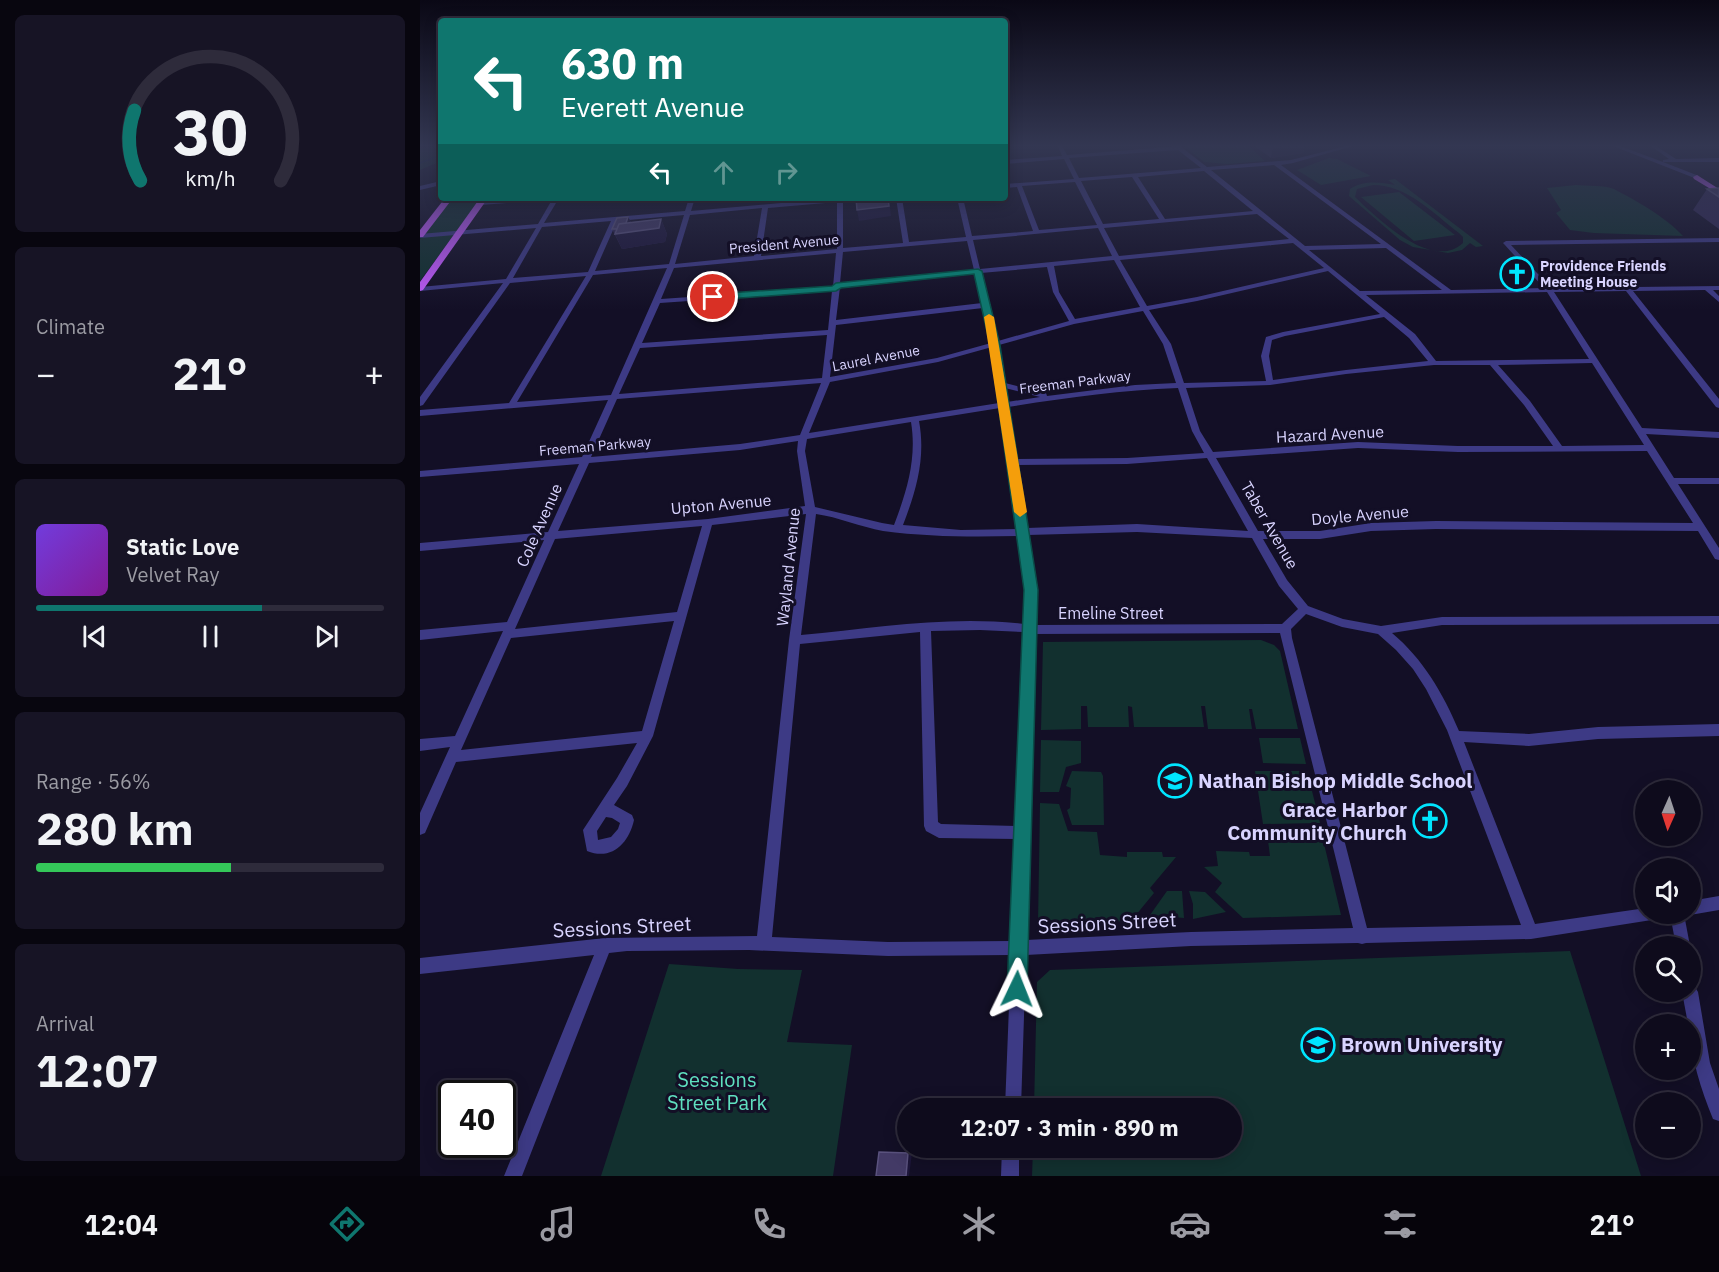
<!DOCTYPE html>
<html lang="en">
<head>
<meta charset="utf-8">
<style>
	body { margin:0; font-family:"IBM Plex Sans",sans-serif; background:#171425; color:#f1f3f6; height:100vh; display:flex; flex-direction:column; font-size:22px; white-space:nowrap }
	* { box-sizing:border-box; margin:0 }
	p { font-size:20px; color:#9b9ba3 }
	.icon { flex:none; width:33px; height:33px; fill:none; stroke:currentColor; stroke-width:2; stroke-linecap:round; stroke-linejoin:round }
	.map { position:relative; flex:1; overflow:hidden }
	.sheet { display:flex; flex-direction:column; gap:15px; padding:15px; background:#08060f; width:420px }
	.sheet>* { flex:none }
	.guide { position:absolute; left:18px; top:18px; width:570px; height:183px; border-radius:6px; box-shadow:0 3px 15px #0003,0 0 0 2px #2e2b3b; background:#0f766e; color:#fff; overflow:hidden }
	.needle { width:39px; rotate:183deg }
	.buttons { position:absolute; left:1215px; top:780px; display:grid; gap:12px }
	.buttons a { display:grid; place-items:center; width:66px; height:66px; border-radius:50%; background:#0e0b1c; box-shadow:0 3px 15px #0003,0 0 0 2px #2e2b3b; font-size:30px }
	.speed { position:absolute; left:18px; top:1080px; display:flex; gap:12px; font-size:30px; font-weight:700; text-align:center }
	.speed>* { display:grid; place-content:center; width:78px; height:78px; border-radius:50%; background:#0e0b1c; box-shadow:0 3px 15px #0003,0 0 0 2px #2e2b3b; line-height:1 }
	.speed .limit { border:3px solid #111; border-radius:9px; background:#fff; color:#111 }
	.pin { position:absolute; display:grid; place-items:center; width:51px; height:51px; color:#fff; margin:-26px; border:3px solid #fff; border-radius:50%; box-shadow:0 2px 6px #0007 }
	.me { position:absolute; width:66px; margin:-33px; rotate:2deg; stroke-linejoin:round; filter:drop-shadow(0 0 4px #0008) }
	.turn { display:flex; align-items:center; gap:21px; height:126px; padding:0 24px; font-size:27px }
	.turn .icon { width:78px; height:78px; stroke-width:2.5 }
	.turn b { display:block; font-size:42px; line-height:51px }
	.lanes { display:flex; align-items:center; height:57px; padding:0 24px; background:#0003; justify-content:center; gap:30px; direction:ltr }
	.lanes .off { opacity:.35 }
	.big { font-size:45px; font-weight:700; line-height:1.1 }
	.sheet .widget { flex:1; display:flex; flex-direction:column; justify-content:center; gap:9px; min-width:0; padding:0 21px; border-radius:9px; background:#171425 }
	.sheet .dial { align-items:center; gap:0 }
	.dial svg { height:156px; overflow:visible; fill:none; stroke:#2e2b3b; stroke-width:7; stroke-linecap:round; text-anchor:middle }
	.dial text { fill:#f1f3f6; stroke:none }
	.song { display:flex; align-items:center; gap:18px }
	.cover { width:72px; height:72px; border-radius:9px; background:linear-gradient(135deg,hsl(260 70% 55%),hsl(290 70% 35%)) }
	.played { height:6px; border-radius:3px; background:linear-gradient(90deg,#0f766e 65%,#2e2b3b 65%) }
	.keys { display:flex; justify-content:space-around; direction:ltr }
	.heat { display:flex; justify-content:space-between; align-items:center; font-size:33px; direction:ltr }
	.charge { height:9px; border-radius:4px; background:linear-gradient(90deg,#34c759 56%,#2e2b3b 0) }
	.trip { position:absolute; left:477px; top:1098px; width:345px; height:60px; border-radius:30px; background:#0e0b1c; box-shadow:0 3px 15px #0003,0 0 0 2px #2e2b3b; font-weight:700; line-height:60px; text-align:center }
	.dock { display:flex; height:96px; justify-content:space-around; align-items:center; background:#06040b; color:#9b9ba3 }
	.dock .icon { width:42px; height:42px }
	.dock .active { color:#0f766e }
	.dock b { font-size:27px; color:#f1f3f6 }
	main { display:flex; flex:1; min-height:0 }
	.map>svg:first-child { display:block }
</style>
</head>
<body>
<main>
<section class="sheet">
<div class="widget dial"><svg viewBox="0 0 100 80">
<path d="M14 69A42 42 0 1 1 86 69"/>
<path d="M14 69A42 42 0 0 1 11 33" stroke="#0f766e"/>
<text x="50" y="56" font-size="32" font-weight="700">30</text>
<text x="50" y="72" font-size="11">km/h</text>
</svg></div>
<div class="widget"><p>Climate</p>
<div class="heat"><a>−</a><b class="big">21°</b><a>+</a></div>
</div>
<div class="widget">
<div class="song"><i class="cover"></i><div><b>Static Love</b><p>Velvet Ray</p></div></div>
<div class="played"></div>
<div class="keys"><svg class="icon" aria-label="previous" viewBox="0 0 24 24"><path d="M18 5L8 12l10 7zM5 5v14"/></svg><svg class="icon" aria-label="pause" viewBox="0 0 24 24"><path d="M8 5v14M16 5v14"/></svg><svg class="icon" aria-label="next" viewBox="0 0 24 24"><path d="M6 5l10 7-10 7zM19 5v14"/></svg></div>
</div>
<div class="widget"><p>Range · 56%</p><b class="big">280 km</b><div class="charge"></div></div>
<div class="widget"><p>Arrival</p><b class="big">12:07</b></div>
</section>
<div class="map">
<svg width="1299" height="1176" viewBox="0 0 1299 1176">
	<rect width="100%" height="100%" fill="#130f26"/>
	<!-- green -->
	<path fill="#12302f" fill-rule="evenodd" d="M14,146H21V161L0,170V149Z
		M764,146H829L845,161L807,164L784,162Z
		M909,158L917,159L951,176L901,185L877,170Z
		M975,179L1063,246L1056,247L1050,243L1042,250L1028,253L993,247L980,240L929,196L930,189C943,180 960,182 975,185L968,180ZM953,185C987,185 1013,213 1039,233L1043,237V243C1012,272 957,218 935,197L937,189Z
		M1156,185C1167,186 1184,185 1194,189C1215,200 1246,217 1263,236L1174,233L1150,230L1136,213L1141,210L1127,188Z
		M979,192L1035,235L994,241L941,197Z
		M33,198H61L0,281V239Z
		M841,640L854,645L860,651L878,729H836L832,709H829L832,729H788L785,706H781L784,727H714L712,707L708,706L709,727H668L667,706H661V729L621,730L623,642Z
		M839,738H880L886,764L843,763Z
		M621,740L661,741V763L646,767L639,792H620Z
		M652,771L681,772L683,776L684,825H652L647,810L650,808L651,788L646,786Z
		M835,771H887L900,823L843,824Z
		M620,803L639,804L648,831L677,832L680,855L707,857V852H742L743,857H756L730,888L734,893L711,921L618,924Z
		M901,831L921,915L823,918L795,892L802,883L784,867L798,866L796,851L829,852L830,856H850L847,833Z
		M747,891H762L764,918L730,915Z
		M769,891L785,892L806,912L773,919V904Z
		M1150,951L1221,1176H612L613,1148H812V1108H614L617,982L630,970Z
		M249,964L318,969L382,970L367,1042L432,1045L413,1176H181Z"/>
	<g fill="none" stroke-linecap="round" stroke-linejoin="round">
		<!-- stream -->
		<path stroke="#0c2248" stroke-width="1.5" d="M0,163L21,155"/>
		<!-- minor -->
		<path fill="#3d3a85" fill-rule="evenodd" d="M638,146H642L647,155L760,146L787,167L871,160L926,146H933L873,163L861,165L1031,290L1124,288L1084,244L1083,243L1086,241L1299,238V242L1091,245L1131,288L1299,286V290H1293L1299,296V302L1285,290L1213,291L1299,399V408L1296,407L1206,291L1134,292L1222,428L1299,432V438L1226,434L1254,478H1299V484H1258L1299,548V560L1295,559L1278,531L1016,529L951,531L900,539H843L867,580L888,606L923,619L961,626L1022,617L1299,616V624L1022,625L972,633C1003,659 1023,693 1039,731L1109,734L1178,727L1299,724V736L1178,739L1109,746L1044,742L1115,924L1226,908V914H1240L1238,919L1111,939L946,943L942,944L938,943L771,946L606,955L601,1108H585L591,955L468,956L329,950L207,951L189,953L102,1176H84L174,955L0,974V958L185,938L337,936L369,640L386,514L292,525L233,736L207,786L194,805L212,815L214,820C209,843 192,861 167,851L163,830L197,778L217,743L36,762L5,833L0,835V813L30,747L0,751V739L35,736L83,631L0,640V630L87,622L124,540L0,551V543L128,532L159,464L0,477V471L162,457L188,400L0,416V410L89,403L166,276L90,283L3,405L0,406V397L83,283L0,291V287L86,279L116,228L0,238V234L118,224L133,198H139L124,223L265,211L269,198H275L271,211L417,198H444L423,201V248L483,243L476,198H482L489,242L546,237L537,198H543L552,236L613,231L597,187L585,188V184L654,179L644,159L585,164V160L642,156ZM758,150L781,168L659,178L649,158ZM854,165L961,244L885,246L791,170ZM784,171L833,211L745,219L718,177ZM712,177L739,219L683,224L661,181ZM655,182L677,225L619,230L602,186ZM417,202V249L341,256L348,208ZM342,208L334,256L255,264L270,215ZM837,214L869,239L699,256L684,228ZM264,215L249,264L175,271L197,221ZM191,221L168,272L93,278L122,227ZM678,228L692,256L560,269L553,240ZM547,241L554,270L420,283L423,252ZM873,243L904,268L777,297L727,306L700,260ZM966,248L1022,290L940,291L889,250ZM416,253L413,287L241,299L254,268ZM694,260L720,307L655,319L639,292L634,266ZM627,267L633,292L649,321L578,341L569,307L571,305L569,303L561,273ZM247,268L191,395L97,402L173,275ZM908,271L960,314L863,332L846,337L841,356L846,381L764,383L751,344L729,310L777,301ZM555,274L562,303L416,320L420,287ZM412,291L408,330L222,343L240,303ZM1127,292L1169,359L1016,361L995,334L946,295ZM563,308L571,343L517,358L410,377L416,325ZM723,311L743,344L756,383L715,385L627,396L626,393L585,383L579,345L654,324ZM964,317L989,338L1008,361L926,370L853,380L849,356L852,340L865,336ZM407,335L402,378L199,394L220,348ZM572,347L579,403L389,433L410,382L518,362ZM1172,363L1224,445L1142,446L1110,401L1078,365ZM1014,365H1070L1104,405L1133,446H1038L938,442L793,452L780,431L766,388L850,385L926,374ZM401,383L380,435L320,444L171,457L197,399ZM585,388L620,397L587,402ZM758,388L772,431L784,453L707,458L596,459L588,407C645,398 700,390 758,388ZM580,408L597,529L541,530L483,525C496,491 506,458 499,421ZM491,422C497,458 487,491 474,525L462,523L395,507L385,451L387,439ZM378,441L377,451L385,506L288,519L138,531L169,463L320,450ZM938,448L1038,452L1227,451L1273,523L1016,521L951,523L900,531H838L796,458ZM787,458L828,531L717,524L607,528L597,465L707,464ZM396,514C418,517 441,527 463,531C508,537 553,537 598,536L606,590L604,624C530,615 455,628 381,635ZM282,526L257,612L95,629L135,539ZM717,532L832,538L859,586L878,609L862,624L615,625L616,590L608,535ZM886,614L922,627L958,634L976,650L993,669L1006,689L1027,730L1101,925L947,928L872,638L871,629ZM254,621L222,731L41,750L91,638ZM560,630L604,632L596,826L521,824L518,822L511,631ZM500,632L504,826L506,831L519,838L596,839L591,941L468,942L352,937L380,644ZM860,633L933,928L771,932L606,940L615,634ZM186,817L192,818L200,823L198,829L191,837L178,840L177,831Z
			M1193,146H1200L1243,162V160L1249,159L1231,146H1236L1256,159L1299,158V162H1243L1279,176V178L1277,179Z
			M21,181V185L0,190V186Z
			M105,198H132L129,200L61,205L58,203L61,201Z
			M1299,896V910L1270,915L1266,914H1270V901Z
			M1250,914H1264L1270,946H1256Z
			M1270,985L1275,987L1278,992L1290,1063L1299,1089V1121L1293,1119C1281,1089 1270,1057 1270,1024H1268L1262,992H1270Z
			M582,1148H599V1176H581Z"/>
		<!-- major -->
		<path fill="#c25bff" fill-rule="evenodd" d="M1277,175L1299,189V194L1274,179L1273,177Z
			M25,198H33L3,237H0V230Z
			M60,198H68L3,290L0,291V282Z"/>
	</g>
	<!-- wall -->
	<path fill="#312854" d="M836,146H885L883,153L851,158L836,147Z
		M1299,188V229L1273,210L1287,189Z
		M208,217L211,222L241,219L247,234L245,242L202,249L192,229Z"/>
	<!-- shaded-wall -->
	<path fill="#1d163a" d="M853,146H885L883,153L851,158Z
		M469,198L471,216L439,221L437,210Z
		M208,217L212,224L241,219L247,234L245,242L202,249L195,234L204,228Z
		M488,1153H492L489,1176H486Z"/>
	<!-- building -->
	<path fill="#433a66" stroke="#5a527e" stroke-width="1.5" d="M1299,188V197L1287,189Z
		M436,198H468L469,206L437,210Z
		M208,217L206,223L199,224L197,229H192L197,218Z
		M241,219L239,228L195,234L199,224Z
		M459,1152L488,1153L486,1176H456Z"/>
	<!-- sky -->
	<linearGradient id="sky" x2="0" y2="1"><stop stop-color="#0a0815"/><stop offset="0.47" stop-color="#333752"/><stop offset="1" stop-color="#333752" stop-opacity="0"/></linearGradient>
	<rect width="1299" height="310" fill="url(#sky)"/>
	<!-- route -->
	<path fill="#0f766e" stroke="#0a4d48" stroke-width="1.5" d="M558,269L562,271L580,345L618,590L607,989L604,996L597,999L590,996L587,989L604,590L570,345L554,274L421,288L416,291L293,300L288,297L293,294L412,286L416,283Z"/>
	<!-- slow -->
	<path fill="#f59e0b" d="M569,314L574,317L607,512L600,517L594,512L564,317Z"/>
	<!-- icons -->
	<defs>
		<symbol id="church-ring" viewBox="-11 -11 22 22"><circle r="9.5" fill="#130f26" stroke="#00e5ff" stroke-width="1.5"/><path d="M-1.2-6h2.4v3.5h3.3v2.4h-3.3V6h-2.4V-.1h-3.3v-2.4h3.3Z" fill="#00e5ff"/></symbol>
		<symbol id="school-ring" viewBox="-11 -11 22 22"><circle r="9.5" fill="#130f26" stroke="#00e5ff" stroke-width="1.5"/><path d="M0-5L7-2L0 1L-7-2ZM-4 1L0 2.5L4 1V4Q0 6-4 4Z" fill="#00e5ff"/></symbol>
		<symbol id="university-ring" viewBox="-11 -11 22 22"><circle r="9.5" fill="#130f26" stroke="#00e5ff" stroke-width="1.5"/><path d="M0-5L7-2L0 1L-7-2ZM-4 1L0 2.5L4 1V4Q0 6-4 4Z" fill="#00e5ff"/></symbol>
	</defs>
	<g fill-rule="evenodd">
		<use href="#church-ring" x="1078" y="255" width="38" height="38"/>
		<use href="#school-ring" x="736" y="762" width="38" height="38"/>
		<use href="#church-ring" x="991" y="802" width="38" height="38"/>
		<use href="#university-ring" x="879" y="1026" width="38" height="38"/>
	</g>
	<g text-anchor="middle" stroke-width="6" stroke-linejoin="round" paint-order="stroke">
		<!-- far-street labels -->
		<g font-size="14" fill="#d9d4ff" stroke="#130f26">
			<text transform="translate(364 244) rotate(-5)" y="5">President Avenue</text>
			<text transform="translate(456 358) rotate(-11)" y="5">Laurel Avenue</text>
			<text transform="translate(655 382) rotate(-7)" y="5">Freeman Parkway</text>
			<text transform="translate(175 446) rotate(-5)" y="5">Freeman Parkway</text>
		</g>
		<!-- far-poi labels -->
		<g font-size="14" font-weight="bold" fill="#d9d4ff" stroke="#130f26" text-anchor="start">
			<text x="1120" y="271">Providence Friends<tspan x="1120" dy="16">Meeting House</tspan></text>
		</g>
		<!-- street labels -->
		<g font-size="16" fill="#d9d4ff" stroke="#130f26">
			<text transform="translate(910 434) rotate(-3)" y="6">Hazard Avenue</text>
			<text transform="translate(301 504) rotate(-5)" y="6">Upton Avenue</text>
			<text transform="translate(940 515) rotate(-5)" y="6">Doyle Avenue</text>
			<text transform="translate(119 525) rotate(-66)" y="6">Cole Avenue</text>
			<text transform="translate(850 525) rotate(60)" y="6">Taber Avenue</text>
			<text transform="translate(368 567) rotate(-84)" y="6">Wayland Avenue</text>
			<text x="691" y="619">Emeline Street</text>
		</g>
		<!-- near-poi labels -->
		<g font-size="20" font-weight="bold" fill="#d9d4ff" stroke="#130f26" text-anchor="start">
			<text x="778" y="788">Nathan Bishop Middle School</text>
			<text x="987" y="817" text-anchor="end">Grace Harbor<tspan x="987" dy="23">Community Church</tspan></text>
			<text x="921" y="1052">Brown University</text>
		</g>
		<!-- near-street labels -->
		<g font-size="20" fill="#d9d4ff" stroke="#130f26">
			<text transform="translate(687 923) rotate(-3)" y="7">Sessions Street</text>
			<text transform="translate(202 927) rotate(-3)" y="7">Sessions Street</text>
		</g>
		<!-- near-park labels -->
		<g font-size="20" fill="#5fe0c0" stroke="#130f26">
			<text x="297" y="1087">Sessions<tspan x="297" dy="23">Street Park</tspan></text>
		</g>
	</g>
</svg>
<div class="buttons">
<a><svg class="needle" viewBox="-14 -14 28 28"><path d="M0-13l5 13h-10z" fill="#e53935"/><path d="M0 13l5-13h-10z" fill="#9b9ba3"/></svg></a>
<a><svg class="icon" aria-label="sound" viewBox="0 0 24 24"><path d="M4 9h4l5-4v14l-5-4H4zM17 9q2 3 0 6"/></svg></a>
<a><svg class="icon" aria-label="search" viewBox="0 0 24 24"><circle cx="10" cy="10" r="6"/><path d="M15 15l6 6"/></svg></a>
<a>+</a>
<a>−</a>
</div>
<div class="speed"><div class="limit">40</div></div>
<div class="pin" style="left:293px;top:297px;background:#d93025"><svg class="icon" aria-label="arrive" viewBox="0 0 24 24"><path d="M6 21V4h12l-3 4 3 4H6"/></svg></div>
<svg class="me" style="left:597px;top:989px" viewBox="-20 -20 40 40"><path d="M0-17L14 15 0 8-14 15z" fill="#0f766e" stroke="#fff" stroke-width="4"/></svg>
<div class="trip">12:07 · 3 min · 890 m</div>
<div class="guide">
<div class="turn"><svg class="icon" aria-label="left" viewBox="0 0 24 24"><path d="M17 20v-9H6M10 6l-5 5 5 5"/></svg><div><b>630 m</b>Everett Avenue</div></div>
<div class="lanes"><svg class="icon" aria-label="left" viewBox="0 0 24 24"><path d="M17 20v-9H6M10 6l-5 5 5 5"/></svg><svg class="icon off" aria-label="ahead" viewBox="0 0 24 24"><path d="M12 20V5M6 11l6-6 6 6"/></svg><svg class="icon off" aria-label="right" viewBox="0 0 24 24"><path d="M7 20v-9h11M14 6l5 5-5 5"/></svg></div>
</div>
</div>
</main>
<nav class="dock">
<b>12:04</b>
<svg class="icon active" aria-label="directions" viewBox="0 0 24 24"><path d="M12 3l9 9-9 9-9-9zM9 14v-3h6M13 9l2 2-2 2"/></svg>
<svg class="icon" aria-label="music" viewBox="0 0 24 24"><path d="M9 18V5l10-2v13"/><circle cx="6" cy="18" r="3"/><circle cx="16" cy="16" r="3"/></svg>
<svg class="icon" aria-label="phone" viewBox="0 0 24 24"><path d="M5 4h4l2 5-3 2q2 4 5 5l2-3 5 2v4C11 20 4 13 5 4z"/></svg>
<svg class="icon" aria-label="climate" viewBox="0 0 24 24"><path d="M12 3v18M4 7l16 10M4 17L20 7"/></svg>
<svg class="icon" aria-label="car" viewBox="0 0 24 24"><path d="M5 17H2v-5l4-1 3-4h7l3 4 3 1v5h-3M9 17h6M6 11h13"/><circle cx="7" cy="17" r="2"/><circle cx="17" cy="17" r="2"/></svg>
<svg class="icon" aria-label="filters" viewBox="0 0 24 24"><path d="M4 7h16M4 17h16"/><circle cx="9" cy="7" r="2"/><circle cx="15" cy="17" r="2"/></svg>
<b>21°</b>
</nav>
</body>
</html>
